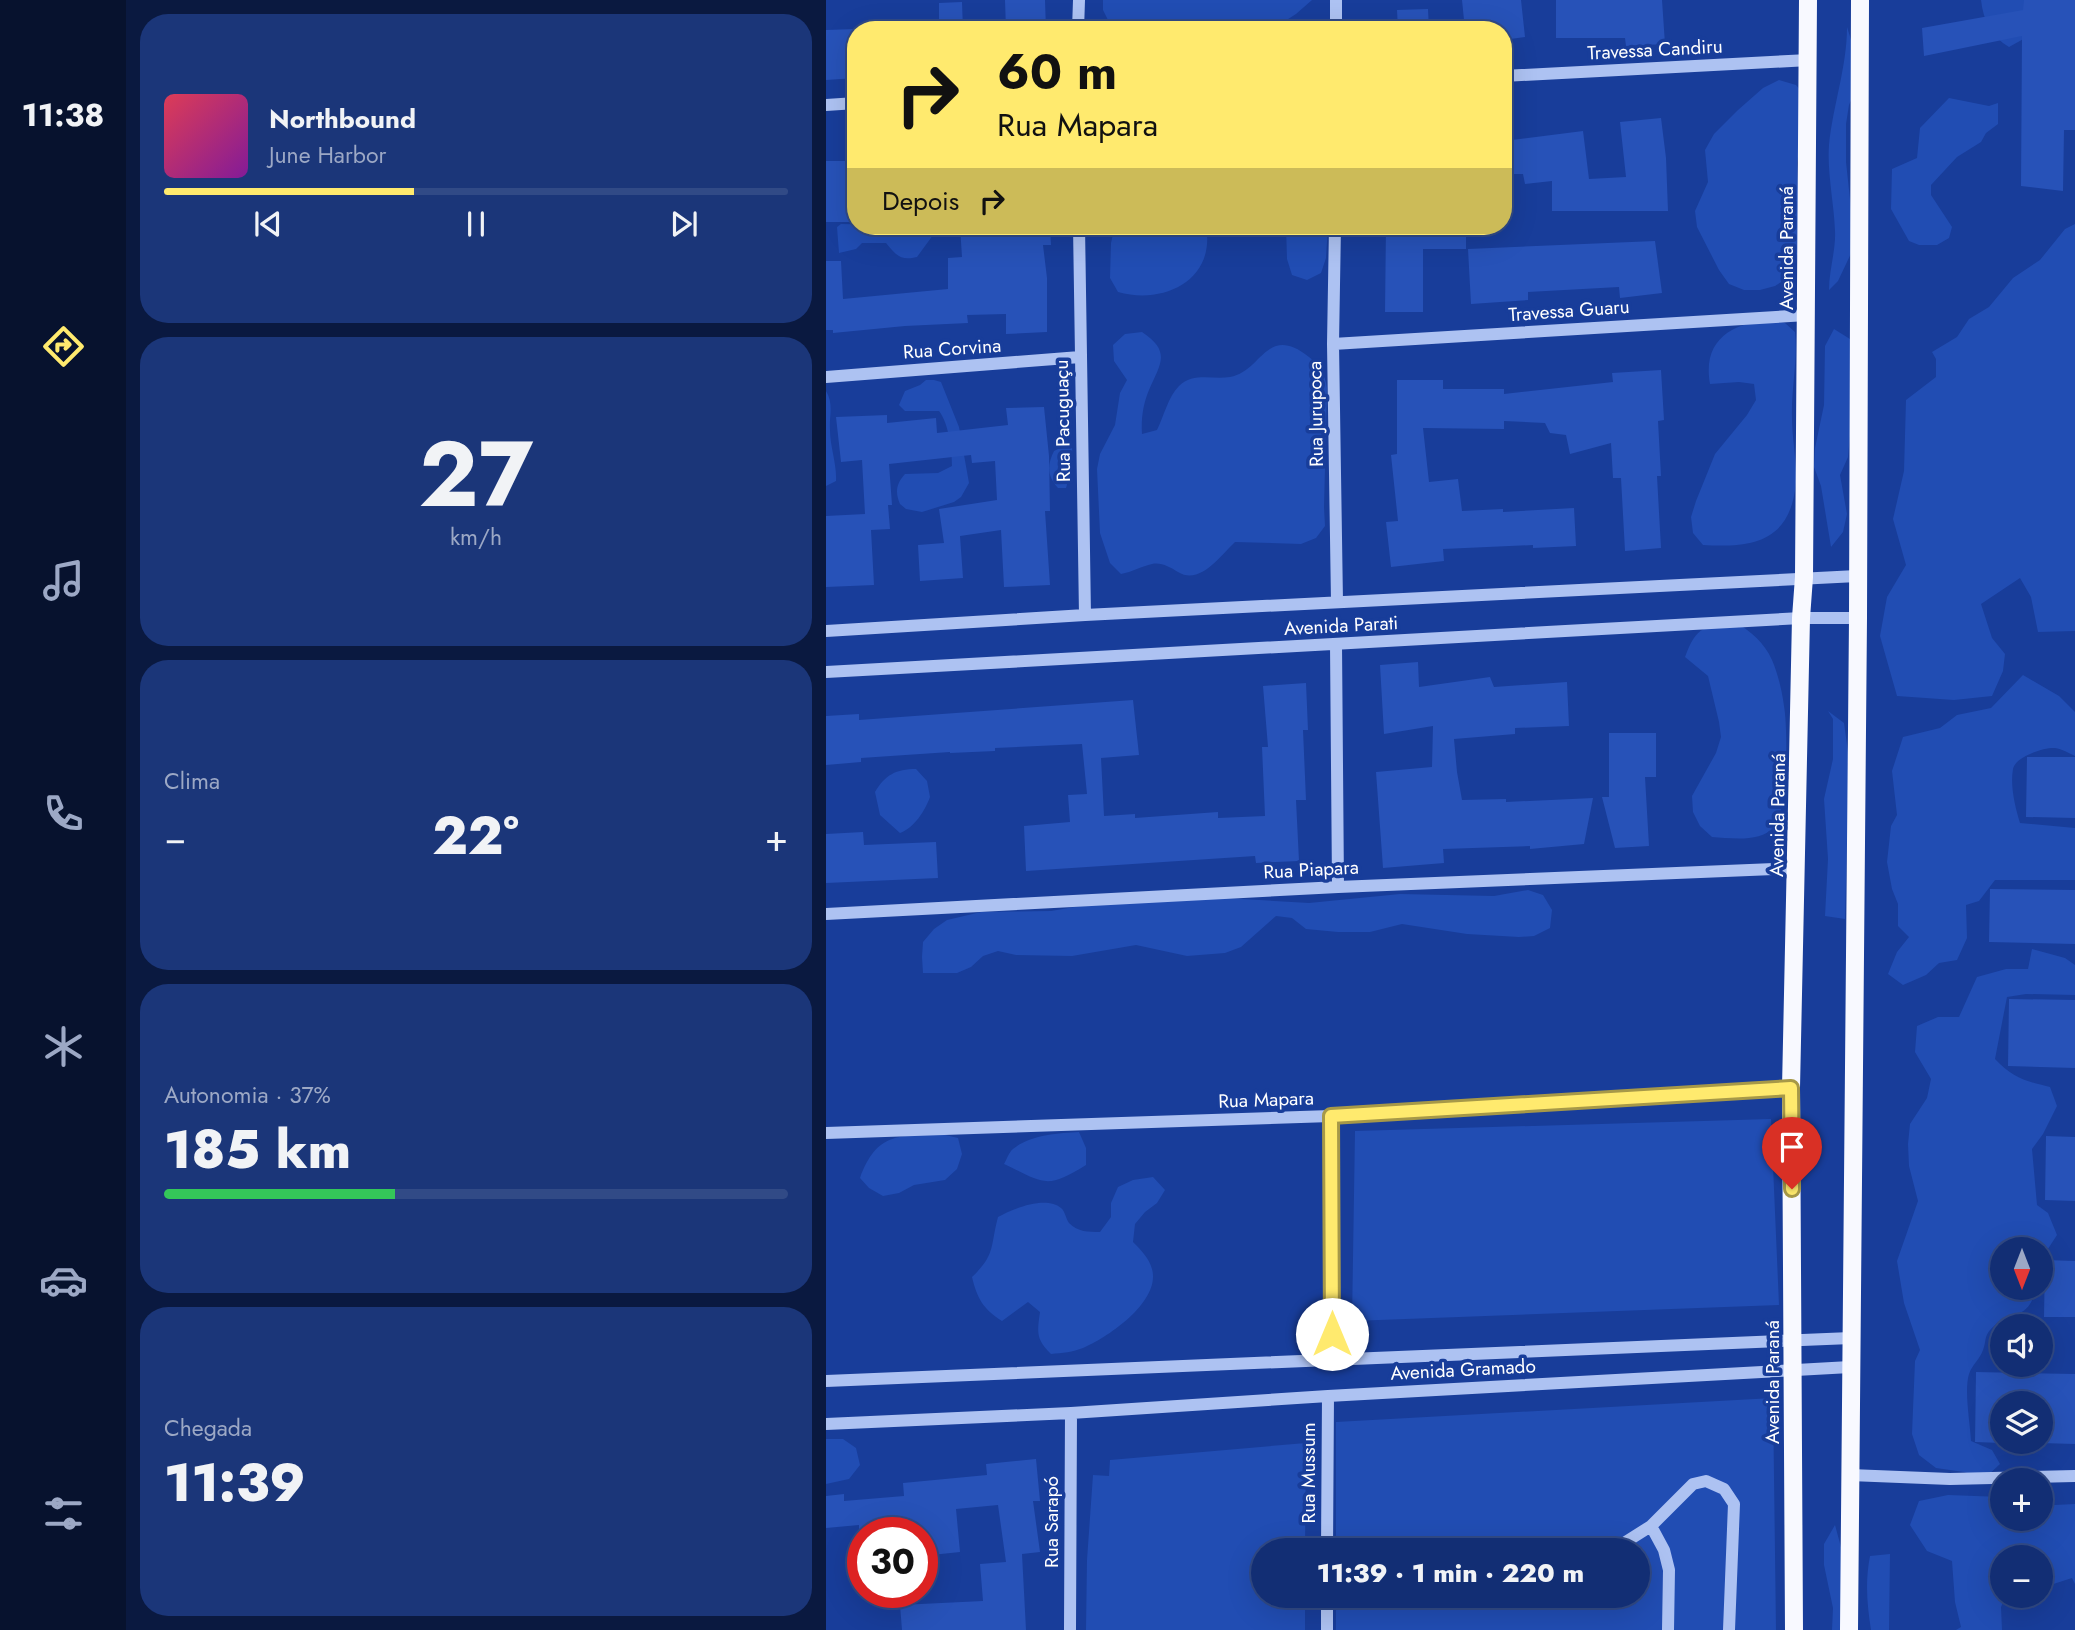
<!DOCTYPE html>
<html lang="pt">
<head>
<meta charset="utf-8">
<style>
	body { margin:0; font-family:Jost,sans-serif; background:#1b3679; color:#f1f3f6; height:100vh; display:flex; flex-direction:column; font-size:26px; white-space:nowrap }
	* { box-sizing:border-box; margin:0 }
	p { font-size:23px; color:#9ca8c5 }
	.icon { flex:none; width:38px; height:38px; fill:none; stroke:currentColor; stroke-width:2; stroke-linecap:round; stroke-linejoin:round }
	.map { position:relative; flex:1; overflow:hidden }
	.drawer { display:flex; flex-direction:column; gap:14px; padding:14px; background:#0a1940; width:700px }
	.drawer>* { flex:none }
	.top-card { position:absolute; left:21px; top:21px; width:665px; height:214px; border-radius:28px; box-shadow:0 7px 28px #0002,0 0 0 2px #314a86; background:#ffea6e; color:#111; overflow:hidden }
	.needle { width:46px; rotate:180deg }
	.controls { position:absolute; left:1164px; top:1237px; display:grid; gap:14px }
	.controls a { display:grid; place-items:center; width:63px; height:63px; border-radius:50%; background:#122e74; box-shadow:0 7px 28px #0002,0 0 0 2px #314a86; font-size:35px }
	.speed { position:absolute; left:21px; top:1517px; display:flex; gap:14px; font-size:35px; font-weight:700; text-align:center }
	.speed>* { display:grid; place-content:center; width:91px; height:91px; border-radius:50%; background:#122e74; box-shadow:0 7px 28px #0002,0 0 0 2px #314a86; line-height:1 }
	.speed .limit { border:10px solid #d22; background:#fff; color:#111 }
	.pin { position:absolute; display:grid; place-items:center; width:60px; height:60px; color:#fff; margin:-72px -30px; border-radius:50% 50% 50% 0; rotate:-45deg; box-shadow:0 0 7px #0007 }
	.pin .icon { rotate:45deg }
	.me { position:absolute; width:77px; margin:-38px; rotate:0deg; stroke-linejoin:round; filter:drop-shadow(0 0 5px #0008) }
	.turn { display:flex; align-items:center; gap:24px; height:147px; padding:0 35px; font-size:32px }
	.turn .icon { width:91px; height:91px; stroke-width:2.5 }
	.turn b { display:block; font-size:49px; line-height:60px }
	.then { display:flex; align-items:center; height:66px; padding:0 35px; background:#0003; gap:14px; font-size:26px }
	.big { font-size:52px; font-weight:800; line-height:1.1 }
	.drawer .tile { flex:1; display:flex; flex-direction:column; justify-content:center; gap:10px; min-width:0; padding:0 24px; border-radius:28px; background:#1b3679 }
	.drawer .dial { align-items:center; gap:0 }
	.dial b { font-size:91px; line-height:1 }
	.song { display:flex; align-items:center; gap:21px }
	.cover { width:84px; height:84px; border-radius:10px; background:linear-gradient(135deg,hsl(350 70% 55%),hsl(290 70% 35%)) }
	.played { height:7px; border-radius:4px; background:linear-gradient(90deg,#ffea6e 40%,#314a86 40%) }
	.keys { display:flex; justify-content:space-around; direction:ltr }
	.heat { display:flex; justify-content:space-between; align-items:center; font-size:38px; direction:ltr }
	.charge { height:10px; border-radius:5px; background:linear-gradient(90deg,#34c759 37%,#314a86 0) }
	.trip { position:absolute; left:425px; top:1538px; width:399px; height:70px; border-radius:35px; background:#122e74; box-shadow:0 7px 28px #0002,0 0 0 2px #314a86; font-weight:800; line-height:70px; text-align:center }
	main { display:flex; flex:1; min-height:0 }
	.dock { display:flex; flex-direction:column; width:126px; justify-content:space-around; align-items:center; background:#07122e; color:#9ca8c5 }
	.dock .icon { width:49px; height:49px }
	.dock .current { color:#ffea6e }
	.dock b { font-size:32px; color:#f1f3f6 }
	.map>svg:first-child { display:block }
</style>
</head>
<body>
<main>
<nav class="dock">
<b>11:38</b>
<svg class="icon current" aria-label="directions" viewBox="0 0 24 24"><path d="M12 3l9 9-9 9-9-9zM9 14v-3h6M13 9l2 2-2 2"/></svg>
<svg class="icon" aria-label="music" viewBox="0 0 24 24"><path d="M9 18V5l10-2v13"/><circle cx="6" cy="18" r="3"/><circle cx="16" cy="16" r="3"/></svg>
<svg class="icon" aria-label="phone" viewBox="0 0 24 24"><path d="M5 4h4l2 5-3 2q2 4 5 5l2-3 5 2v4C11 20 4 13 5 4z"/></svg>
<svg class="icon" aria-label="climate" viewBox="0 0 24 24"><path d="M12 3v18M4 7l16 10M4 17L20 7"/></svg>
<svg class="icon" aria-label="car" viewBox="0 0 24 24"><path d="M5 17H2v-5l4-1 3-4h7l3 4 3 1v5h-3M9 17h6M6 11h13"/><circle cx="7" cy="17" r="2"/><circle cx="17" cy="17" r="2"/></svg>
<svg class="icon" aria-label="filters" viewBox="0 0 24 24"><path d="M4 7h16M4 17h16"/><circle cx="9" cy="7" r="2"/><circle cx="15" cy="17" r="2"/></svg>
</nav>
<section class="drawer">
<div class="tile">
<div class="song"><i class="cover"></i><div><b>Northbound</b><p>June Harbor</p></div></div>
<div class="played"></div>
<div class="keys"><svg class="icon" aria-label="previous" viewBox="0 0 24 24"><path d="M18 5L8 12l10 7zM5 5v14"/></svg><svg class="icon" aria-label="pause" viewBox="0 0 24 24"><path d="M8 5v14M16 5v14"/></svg><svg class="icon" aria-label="next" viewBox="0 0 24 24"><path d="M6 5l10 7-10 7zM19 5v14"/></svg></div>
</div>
<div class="tile dial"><b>27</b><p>km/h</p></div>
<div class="tile"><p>Clima</p>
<div class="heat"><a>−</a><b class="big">22°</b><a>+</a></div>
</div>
<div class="tile"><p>Autonomia · 37%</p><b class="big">185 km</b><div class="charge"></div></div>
<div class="tile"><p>Chegada</p><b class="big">11:39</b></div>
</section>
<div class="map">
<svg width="1249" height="1630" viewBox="0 0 1249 1630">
	<rect width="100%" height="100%" fill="#183d9a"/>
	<!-- green -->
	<path fill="#214db3" d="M277,0H486L470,14L445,30H287L277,10Z
		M1155,0H1217L1201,37L1183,47C1166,37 1157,20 1155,0Z
		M1021,27L1027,46L1030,88L1023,105L1020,124V162L1029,245L1012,281L1003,290C1003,270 1010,250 1009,231C1008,203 1001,173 1003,145C1007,105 1021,67 1021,27Z
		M953,80L970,85L981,98L971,163L974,247L970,261L963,277L949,286L934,290H918L903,284L893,270L871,227L869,211L882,182L879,150L888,134L912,110L937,88Z
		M1123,98L1163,106L1172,103V124L1160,133L1155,142L1131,157L1105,185V195L1126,227L1123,238L1111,245H1093L1083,241L1065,209L1066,169L1091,158L1094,128Z
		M15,224L110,226V231L91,257C74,261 70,255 60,243H36L30,249L13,253L11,227Z
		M1249,224V631L1212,632L1205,597L1194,578L1155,604L1166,638L1179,654L1177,671L1166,696L1128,700L1071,696L1054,636L1061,597L1080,565L1067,519L1078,471L1080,400L1110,377V359L1106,352L1131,337L1143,319L1163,307L1187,278L1214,260L1239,229Z
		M289,226H380C390,280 338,305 292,292L284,278L285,243Z
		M460,226H502L500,258L495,273L481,280L466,275L461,259Z
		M947,320L959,323L969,332C972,361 965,389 966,418C966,439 971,461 970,482C965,541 928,548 877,545L867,533L865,517L870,501L889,454L921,415L930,400L928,384L913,382L884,384C876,339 907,322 947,320Z
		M1008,329L1024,339L1031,358L1022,457L1014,475L1021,514L1017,532L1005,547L995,486L988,467L989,448L998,405L999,346Z
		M316,332C346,352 334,364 323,390C317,404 315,419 316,434L331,430C338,416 342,397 353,386C367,372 387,380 404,377C436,372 440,323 483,357C494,366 499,374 501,388L498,507L499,526L490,538L475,544L409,542C395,555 374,586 352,572C344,567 335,562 326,564C316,566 306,572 295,574L284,563L274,533L271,469L274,454L289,425L294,393L301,380L288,361L287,345L299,334Z
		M100,380H108L115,382L133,427L143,483L135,497L128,502L96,512L80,509L74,504C69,492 70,484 79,474L112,473L126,466C126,450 123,424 113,411H79L73,405L79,391L94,385Z
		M0,391C8,404 3,416 4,430C4,447 11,464 10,481L0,486Z
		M242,444L246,447L247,465L240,488H232C221,476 221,465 228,451Z
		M910,622C925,632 938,642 946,660C952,674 956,691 958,706C962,728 962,812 948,827C934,843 905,838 886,837L874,826L867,812L866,796L890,753L895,737L893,722L882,676L859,657C871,625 878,627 910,622Z
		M1197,675L1233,696L1249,712V756C1243,753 1236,749 1229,748C1218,747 1189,757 1187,769C1184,786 1189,807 1194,823L1249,828V880H1169L1153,901L1140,905L1141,938L1131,960L1113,963L1100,975L1077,985L1062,974L1071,952L1083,937L1072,926V904L1066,889L1061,862L1065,826L1071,815L1066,771L1077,737L1114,728L1131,715L1165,708Z
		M1002,711L1018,723L1023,759L1019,919L999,916L1002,859L998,799L1007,759V719Z
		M90,769L101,781L104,797C99,811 88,828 74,833L54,815L49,792C59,775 70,769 90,769Z
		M702,890L717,895L726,910L724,928L708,936L693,937L641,934L576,924L544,932H512L480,929L466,918L450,916L415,947L399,953L361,956L310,945L246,956L190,955L172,951L157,956L145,967L131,973H97L96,957L97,942L108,929L121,920L155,912L225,911L260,905L383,897L483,903L574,894L668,896Z
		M1206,949L1239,958L1249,965V995L1200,994L1181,997L1169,1059C1187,1078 1199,1081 1224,1087L1231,1106L1217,1134L1206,1149L1211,1205L1222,1213L1231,1235L1218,1255L1215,1269L1214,1250H1176V1288H1210C1202,1323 1185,1308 1168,1326C1157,1336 1161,1340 1157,1350C1154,1359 1146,1365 1143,1374C1138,1391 1144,1422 1145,1441L1166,1450L1174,1464L1158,1479L1138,1472L1110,1468L1093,1455L1086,1434L1089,1361L1094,1350L1078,1303L1071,1261L1092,1201L1083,1166L1082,1144L1084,1124L1101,1098L1105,1079L1089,1052L1091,1026L1112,1017H1133L1151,977L1180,969H1202Z
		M945,1119L953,1305L526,1321L529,1131Z
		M253,1132L260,1148V1165C220,1190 218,1183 178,1164C181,1159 183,1152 187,1149C204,1135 232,1133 253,1132Z
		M115,1134L132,1138L136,1154L131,1169L119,1180L88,1185L73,1193L57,1196L43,1188L34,1178C51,1132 72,1136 115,1134Z
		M327,1177L339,1190L331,1203L319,1212L309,1224L307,1242C315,1250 323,1258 326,1269C335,1301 283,1337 257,1348C247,1352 236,1353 225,1354C210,1339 211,1333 214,1312L202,1302L176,1321C157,1309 151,1298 146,1277C170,1254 164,1247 172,1217C186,1209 220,1195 235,1208C239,1211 240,1219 243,1223C252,1232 262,1232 274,1232L285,1217V1203L292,1187L307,1180Z
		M947,1398L950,1630H510V1596H812V1550H510V1422Z
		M0,1439H17L30,1448L34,1465L23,1479L0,1484Z
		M480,1443L479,1550H438V1596H479V1630H260L261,1560L267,1475L283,1476L284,1460Z
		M1122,1495L1176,1497V1519H1214L1215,1502L1229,1505L1249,1504V1584L1246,1578L1215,1588L1214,1558H1176V1596H1180L1175,1607L1176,1630H1130L1135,1627L1129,1602L1126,1561L1101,1551L1084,1525L1093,1501Z
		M1009,1525L1019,1562L1020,1630H1006L1007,1608L998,1565V1544Z
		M1064,1554L1063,1630H1045C1041,1604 1039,1582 1044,1556Z"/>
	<!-- building -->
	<path fill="#2752b8" d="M179,0H219L220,30H180Z
		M636,0H695L699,37L677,40V30H639Z
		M730,0H836L839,44L800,46L799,38H730Z
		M1198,0H1249V130H1238L1237,191L1195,186L1196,36L1098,56L1096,28L1197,10Z
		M136,2L137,30H113V3Z
		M602,9L603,30H572L571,10Z
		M30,29V78L0,80V30Z
		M835,118L840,158L842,211H726V181L699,184L697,174H677V141L757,131L763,179L800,177L794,122Z
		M0,161H30V222H0Z
		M134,226H224L225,245H217L221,278V332L180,334V314L141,315L142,323L79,326L7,333V330H0V261H15L17,299L122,289V258L136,257Z
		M560,226H640V249H597V312H559Z
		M829,241L836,293L794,298L793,287L702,292V300L645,304L642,249Z
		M835,370L838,420L832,421L835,476H831L835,548L799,551L795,478H787L785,443L744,454L740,435L724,433L719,423L678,421V429L597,428L603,482L632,479L636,511L677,509V512L748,508L750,546L707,548V545L617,549L618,561L565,567L560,522L572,521L565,455L571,454V380H617V389H678V394L787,382L786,373Z
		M218,407L223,456L224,511H219L224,585L178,587L175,530L134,536L137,578L94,581L92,545L118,543L113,509L171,500L169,461L146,463L145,455L63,464L66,505H62L64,529L45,530L48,585L0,587V516L39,514L36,460L15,462L10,417L61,415V423L110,418L111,433L182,425L180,408Z
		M592,662L593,687L664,677L668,687L741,682L743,726L689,728V734L628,739L631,772L636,800L680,799V802L767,798L758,844L704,849V846L617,849L618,863L557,868L550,772L606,767L607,726L558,734L554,665Z
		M480,683L482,730H477L480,800H470L473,861L430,863L429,856L200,871L198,826L244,822L242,795L261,794L256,744L169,748V751L124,753V752L35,758V762L0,765V716L33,714V720L307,700L313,755L275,758L278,816L309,814V818L392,812V818L439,816L436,747H442L437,686Z
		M783,733H830V777H819L823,846L789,848L776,797H783Z
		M1201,757H1249V818L1200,817Z
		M37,832L38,845L110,842L112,878L0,883V834Z
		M1164,889L1249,890V944L1163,942Z
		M1183,999L1249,1000V1068L1182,1066Z
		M1220,1136L1249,1137V1201L1219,1200Z
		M1219,1260L1249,1261V1317H1218Z
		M1150,1372L1249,1374V1444L1214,1443V1404H1176V1443L1149,1442Z
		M210,1459L214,1501H207L214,1552L196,1554L200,1630H76L74,1605L157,1601L154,1564L180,1562L172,1505L130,1509L134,1552L96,1556V1533H81V1527L33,1530V1525L0,1528V1496L18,1494V1501L78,1496L77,1483L161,1475L160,1464Z"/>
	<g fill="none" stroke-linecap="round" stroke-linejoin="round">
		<!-- minor -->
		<path stroke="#adc2f2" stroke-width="12" d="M510,0V30
			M252,30L253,0
			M677,76L983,60
			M0,105L30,103
			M253,226L259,615
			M509,226L507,344L511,602
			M507,344L981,315
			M0,377L254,357
			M0,631L259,615L1031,576
			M510,644L512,887
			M0,672L975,618H1032
			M0,914L512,887L971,868
			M505,1116L506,1361
			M0,1133L505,1116L965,1088
			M0,1381L1025,1338
			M0,1424L245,1413L502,1396L1024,1367
			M1024,1475L1124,1479L1249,1476
			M825,1526L838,1550L843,1570L842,1630
			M501,1550L502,1396
			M787,1550L825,1526L867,1484L880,1481L898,1489L908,1504L903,1630
			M244,1630L245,1413
			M501,1630V1596"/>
		<!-- major -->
		<path stroke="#f8f9ff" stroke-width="18" d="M968,1630L965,1088L975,618L978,577L982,0
			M1023,1630L1032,618L1034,0"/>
	</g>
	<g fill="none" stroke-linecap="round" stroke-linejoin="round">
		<defs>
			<path id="route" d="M506,1334L505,1116L965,1088L966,1189"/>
		</defs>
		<!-- route casing -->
		<use href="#route" stroke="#a69848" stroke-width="18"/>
		<!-- route -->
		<use href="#route" stroke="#ffea6e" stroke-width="12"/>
	</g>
	<g text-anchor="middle" stroke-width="7" stroke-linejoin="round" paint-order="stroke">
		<!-- street labels -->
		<g font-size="19" fill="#fff" stroke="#183d9a">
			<text transform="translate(829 49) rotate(-3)" y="7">Travessa Candiru</text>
			<text transform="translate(960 248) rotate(-90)" y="7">Avenida Paraná</text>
			<text transform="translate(743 310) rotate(-4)" y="7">Travessa Guaru</text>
			<text transform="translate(126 348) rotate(-4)" y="7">Rua Corvina</text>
			<text transform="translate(489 414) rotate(-91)" y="7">Rua Jurupoca</text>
			<text transform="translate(236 421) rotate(-91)" y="7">Rua Pacuguaçu</text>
			<text transform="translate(515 625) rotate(-3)" y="7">Avenida Parati</text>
			<text transform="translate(951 815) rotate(-89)" y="7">Avenida Paraná</text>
			<text transform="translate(485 869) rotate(-3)" y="7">Rua Piapara</text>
			<text transform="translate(440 1099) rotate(-2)" y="7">Rua Mapara</text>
			<text transform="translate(637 1369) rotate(-3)" y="7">Avenida Gramado</text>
			<text transform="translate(946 1382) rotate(-90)" y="7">Avenida Paraná</text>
			<text transform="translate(482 1473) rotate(-90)" y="7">Rua Mussum</text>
			<text transform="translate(225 1522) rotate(-90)" y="7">Rua Sarapó</text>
		</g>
	</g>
</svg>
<div class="controls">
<a><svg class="needle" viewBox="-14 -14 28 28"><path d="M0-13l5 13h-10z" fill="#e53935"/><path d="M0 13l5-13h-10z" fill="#9ca8c5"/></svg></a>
<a><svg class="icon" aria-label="sound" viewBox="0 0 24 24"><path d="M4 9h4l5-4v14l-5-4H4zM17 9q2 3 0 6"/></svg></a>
<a><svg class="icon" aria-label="layers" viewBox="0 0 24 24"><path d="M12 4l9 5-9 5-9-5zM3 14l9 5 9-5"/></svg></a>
<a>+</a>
<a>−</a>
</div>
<div class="speed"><div class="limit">30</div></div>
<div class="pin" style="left:966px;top:1189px;background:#d93025"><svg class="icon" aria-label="arrive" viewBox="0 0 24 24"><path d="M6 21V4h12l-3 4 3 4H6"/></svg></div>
<svg class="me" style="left:506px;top:1334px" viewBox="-20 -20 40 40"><circle r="19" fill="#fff"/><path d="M0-13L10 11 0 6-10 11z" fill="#ffea6e"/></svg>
<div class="trip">11:39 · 1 min · 220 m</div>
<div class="top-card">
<div class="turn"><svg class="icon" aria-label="right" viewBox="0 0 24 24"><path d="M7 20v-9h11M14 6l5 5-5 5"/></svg><div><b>60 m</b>Rua Mapara</div></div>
<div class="then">Depois<svg class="icon" aria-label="right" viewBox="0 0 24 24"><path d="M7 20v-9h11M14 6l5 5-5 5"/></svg></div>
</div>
</div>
</main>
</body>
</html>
